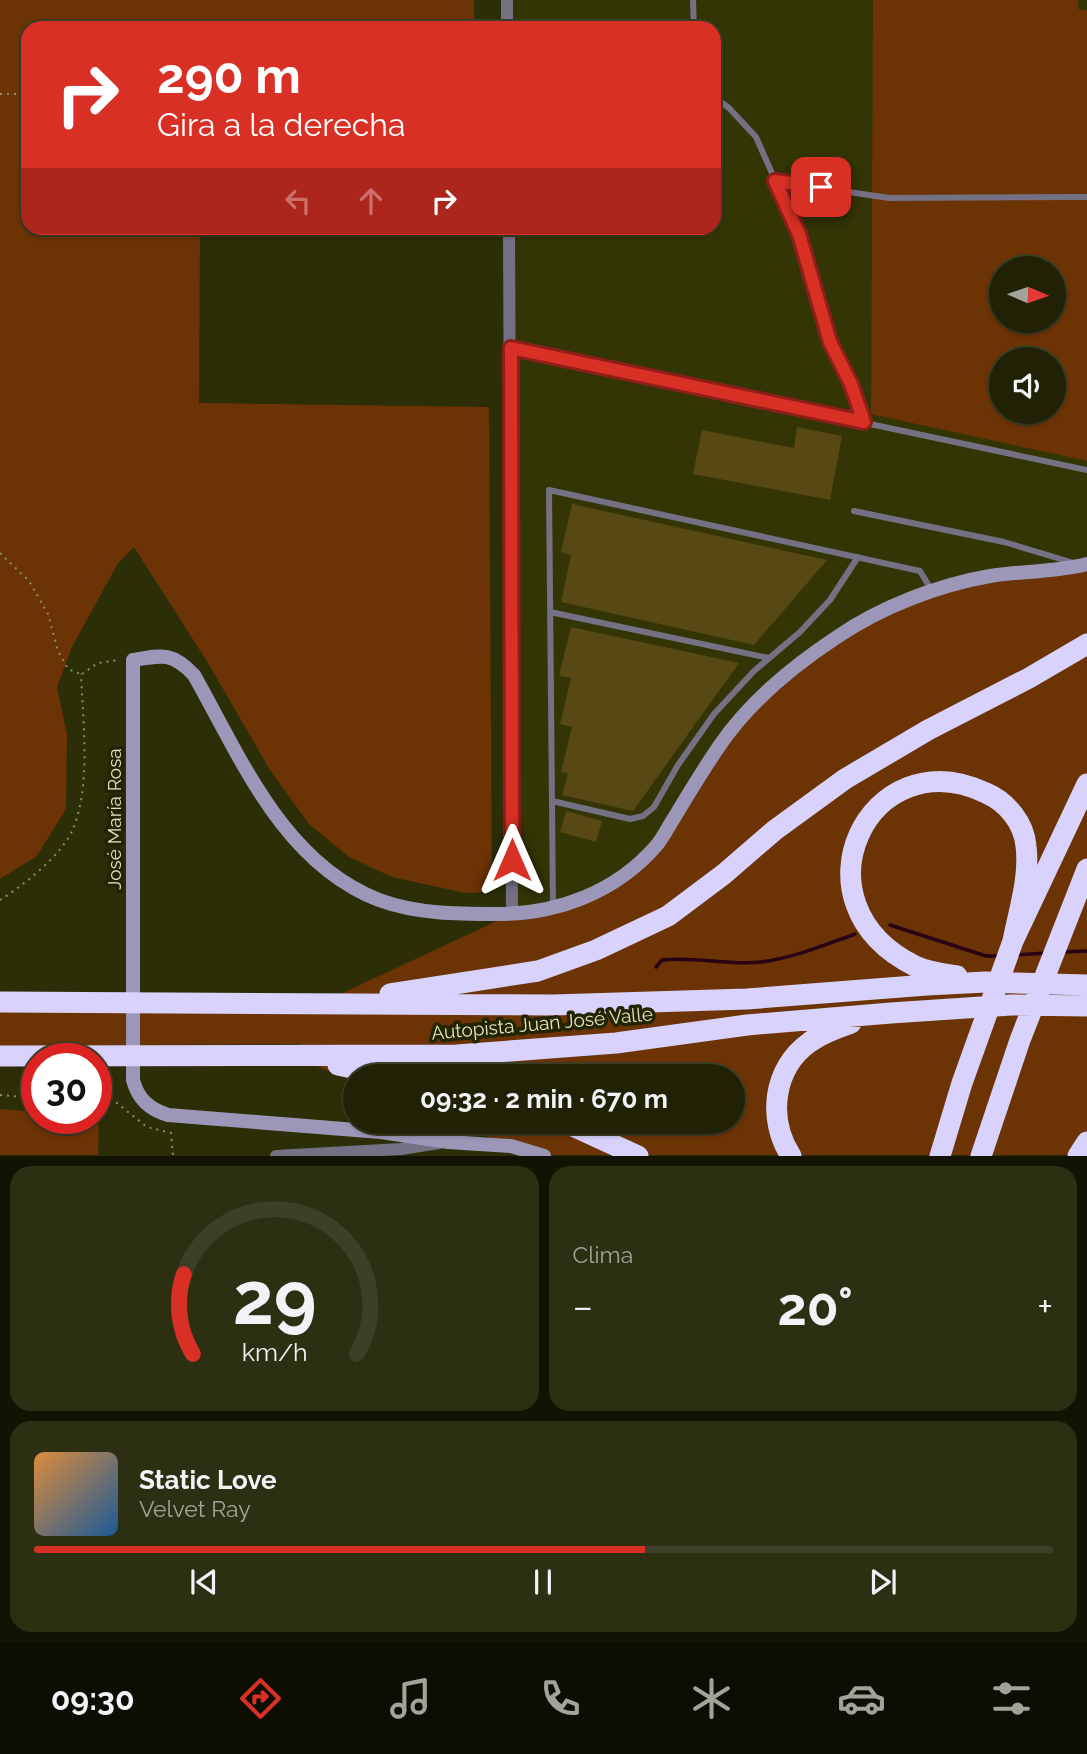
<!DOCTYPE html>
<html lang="es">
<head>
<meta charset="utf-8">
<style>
	body { margin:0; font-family:Raleway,sans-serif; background:#2d2f13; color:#f1f3f6; height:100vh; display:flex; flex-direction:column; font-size:26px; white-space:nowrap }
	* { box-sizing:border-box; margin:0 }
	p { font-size:23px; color:#a2a49a }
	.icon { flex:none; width:38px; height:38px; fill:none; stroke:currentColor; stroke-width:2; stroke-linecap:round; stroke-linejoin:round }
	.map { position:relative; height:1156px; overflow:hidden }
	.drawer { display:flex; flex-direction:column; gap:10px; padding:10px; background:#121303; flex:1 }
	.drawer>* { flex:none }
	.top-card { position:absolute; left:21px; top:21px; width:700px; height:214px; border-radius:21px; box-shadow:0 2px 5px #0004,0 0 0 2px #3e3f27; background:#d93025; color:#fff; overflow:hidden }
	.needle { width:46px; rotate:92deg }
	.fabs { position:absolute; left:989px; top:256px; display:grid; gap:14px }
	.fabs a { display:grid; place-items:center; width:77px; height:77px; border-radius:50%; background:#212205; box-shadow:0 2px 5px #0004,0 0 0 2px #3e3f27; font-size:35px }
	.speed { position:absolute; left:21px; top:1043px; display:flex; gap:14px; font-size:35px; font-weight:700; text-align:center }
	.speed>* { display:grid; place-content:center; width:91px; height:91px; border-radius:50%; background:#212205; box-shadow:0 2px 5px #0004,0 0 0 2px #3e3f27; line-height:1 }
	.speed .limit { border:10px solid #d22; background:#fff; color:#111 }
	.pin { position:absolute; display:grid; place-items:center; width:60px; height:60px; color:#fff; margin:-30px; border-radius:14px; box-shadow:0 4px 10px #0006 }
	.me { position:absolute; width:77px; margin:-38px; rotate:0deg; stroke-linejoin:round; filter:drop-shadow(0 0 5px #0008) }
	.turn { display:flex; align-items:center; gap:24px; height:147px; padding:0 21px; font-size:32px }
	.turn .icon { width:91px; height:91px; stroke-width:2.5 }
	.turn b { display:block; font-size:49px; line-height:60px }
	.lanes { display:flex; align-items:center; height:66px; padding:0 21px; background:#0003; justify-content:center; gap:35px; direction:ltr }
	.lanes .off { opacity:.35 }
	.big { font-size:52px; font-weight:700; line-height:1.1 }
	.drawer .tile { flex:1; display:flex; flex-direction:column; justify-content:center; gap:10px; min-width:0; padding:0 24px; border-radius:21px; background:#2d2f13 }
	.drawer .dial { align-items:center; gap:0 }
	.dial svg { height:182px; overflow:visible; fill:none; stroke:#3e3f27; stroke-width:7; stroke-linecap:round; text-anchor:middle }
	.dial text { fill:#f1f3f6; stroke:none }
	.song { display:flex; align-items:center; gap:21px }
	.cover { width:84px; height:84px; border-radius:10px; background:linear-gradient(135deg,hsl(30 70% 55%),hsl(210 70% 35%)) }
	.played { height:7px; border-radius:4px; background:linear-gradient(90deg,#d93025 60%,#3e3f27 60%) }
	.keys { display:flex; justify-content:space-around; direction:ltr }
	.heat { display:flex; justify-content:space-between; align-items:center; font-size:38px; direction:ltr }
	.drawer .tiles { flex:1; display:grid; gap:10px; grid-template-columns:1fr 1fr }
	.tile:last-child { grid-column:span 2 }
	.trip { position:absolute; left:343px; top:1064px; width:402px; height:70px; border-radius:35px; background:#212205; box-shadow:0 2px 5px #0004,0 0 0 2px #3e3f27; font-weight:700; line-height:70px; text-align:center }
	.tabs { display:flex; height:112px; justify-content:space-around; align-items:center; background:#0d0e02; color:#a2a49a }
	.tabs .icon { width:49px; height:49px }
	.tabs .current { color:#d93025 }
	.tabs b { font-size:32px; color:#f1f3f6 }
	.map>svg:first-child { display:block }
</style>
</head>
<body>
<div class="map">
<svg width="1087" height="1156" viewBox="0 0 1087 1156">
	<rect width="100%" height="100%" fill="#2c2e07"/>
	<!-- built -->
	<path fill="#333505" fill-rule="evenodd" d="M507,0H1087V564L657,846L590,896L512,914L509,228H714V28H507ZM1001,268H1054V320H1001ZM1001,359H1054V411H1001Z"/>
	<!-- green -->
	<path fill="#6c3305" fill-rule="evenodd" d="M0,0H474V28H28V228H200L199,403L489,407L492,892L465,893L392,877L349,857L309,824L270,770L208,663L134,547L118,563L72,647L57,687L67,735L66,809L37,856L0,879Z
		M873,0H1078V9L1087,10V461L871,414ZM1001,268H1054V320H1001ZM1001,359H1054V411H1001Z
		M1087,564V1155H544L511,1146L452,1122H733V1076H355V1082L295,1057L300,1044L0,1046V1011L321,1003L512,914L590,896L657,846L721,744L803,660L932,591Z
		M0,1109L37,1112V1118L99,1117L98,1155H0Z"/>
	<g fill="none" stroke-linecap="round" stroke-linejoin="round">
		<!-- stream -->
		<path stroke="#290015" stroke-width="3.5" d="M890,925L986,956H1001
			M1061,952L1087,951
			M1016,955L1046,953
			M656,967L662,960C695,956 729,966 761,962C794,958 824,945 855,934"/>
	</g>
	<!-- building -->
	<path fill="#574814" d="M797,427L842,436L830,500L693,474L702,430L794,448Z
		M572,504L827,560L754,645L561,602L571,555L561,552Z
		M571,627L739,663L633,811L562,795L568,773L561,772L572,727L560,724L571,678L559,676Z
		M566,811L602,821L596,842L560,832Z"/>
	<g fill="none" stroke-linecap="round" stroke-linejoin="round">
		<!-- path -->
		<path stroke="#8b8e6d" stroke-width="2" stroke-dasharray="2 5" stroke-linecap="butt" d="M0,94H28
			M0,553L29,581L48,614L58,651L68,669L80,674
			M82,674L98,663L118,660
			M0,900C24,885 62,855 73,829C91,785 83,722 81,674
			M0,1095L37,1098
			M96,1100H113L147,1127L171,1133L173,1156"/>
		<!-- service -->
		<path stroke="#747185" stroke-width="6" d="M693,0L694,28
			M714,97L729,108L756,137L799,234L830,342L851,385L864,422
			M775,181L889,198L1087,197
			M511,348L1087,470
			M854,511L1004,542L1074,563
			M550,612L769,658
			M552,801L630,819L643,816L654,807L678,765L714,714L754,671L800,632L830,600L858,557
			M553,908L549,490L920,571L932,591"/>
		<!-- minor -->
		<path stroke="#747185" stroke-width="12" d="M507,0V28
			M509,228L512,914
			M276,1156L401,1149L439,1143"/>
		<!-- secondary -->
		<path stroke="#9c97b8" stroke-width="14" d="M544,1156L511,1146L448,1142L381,1132L168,1115C149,1109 138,1099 133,1080V660C162,655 172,652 194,675C241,758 283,863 379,900C417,914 458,914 498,914C558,914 616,892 656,846C663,838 668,827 674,818C689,793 704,768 720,745C750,701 793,666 837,637C881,607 938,585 990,576C1022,571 1056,572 1087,564"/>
		<!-- motorway -->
		<path stroke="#d8d2fc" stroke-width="21" d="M957,976C944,974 928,972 915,966C788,903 869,737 986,793C1007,802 1024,823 1026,846C1030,877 1019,910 1013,941
			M390,994L538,971L596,950L668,916L724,874L775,830L845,779L928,730L1029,678L1087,644
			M0,1002L553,1005L747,999L927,985L986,982L1087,985
			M0,1056L457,1055L616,1043L747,1025L891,1013L1011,1005L1087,1006
			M338,1065L391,1076
			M564,1122L638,1156
			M791,1156C767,1119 773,1068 810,1042C822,1033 837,1028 851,1023
			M940,1156L962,1083L1013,941L1087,784
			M981,1156L1020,1040L1087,869
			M1078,1156L1087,1142"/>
	</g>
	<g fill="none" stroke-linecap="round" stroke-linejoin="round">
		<defs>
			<path id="route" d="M512,860L511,348L864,422L851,384L830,342L799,234L775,181L821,187"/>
		</defs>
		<!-- route casing -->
		<use href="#route" stroke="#8d1f18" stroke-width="18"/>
		<!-- route -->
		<use href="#route" stroke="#d93025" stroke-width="12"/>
	</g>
	<g text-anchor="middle" stroke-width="7" stroke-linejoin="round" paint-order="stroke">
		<!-- street labels -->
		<g font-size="19" fill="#e0e3c8" stroke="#232400">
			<text transform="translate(114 819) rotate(-90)" y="7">José María Rosa</text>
			<text transform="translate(542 1023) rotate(-5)" y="7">Autopista Juan José Valle</text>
		</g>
	</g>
</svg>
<div class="fabs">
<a><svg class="needle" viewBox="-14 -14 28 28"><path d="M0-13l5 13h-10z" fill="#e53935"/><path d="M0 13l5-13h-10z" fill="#a2a49a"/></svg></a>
<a><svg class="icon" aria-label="sound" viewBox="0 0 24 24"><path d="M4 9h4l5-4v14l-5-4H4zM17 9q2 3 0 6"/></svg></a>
</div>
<div class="speed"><div class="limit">30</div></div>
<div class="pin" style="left:821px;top:187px;background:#d93025"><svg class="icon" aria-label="arrive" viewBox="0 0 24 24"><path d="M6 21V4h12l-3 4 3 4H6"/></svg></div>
<svg class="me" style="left:512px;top:860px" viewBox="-20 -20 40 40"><path d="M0-17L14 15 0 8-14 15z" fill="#d93025" stroke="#fff" stroke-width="4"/></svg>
<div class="trip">09:32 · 2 min · 670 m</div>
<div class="top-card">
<div class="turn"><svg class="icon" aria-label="right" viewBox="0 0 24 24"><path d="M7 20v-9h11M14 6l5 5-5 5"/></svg><div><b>290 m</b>Gira a la derecha</div></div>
<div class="lanes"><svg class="icon off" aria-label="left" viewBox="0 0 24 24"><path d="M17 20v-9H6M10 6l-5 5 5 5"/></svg><svg class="icon off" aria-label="ahead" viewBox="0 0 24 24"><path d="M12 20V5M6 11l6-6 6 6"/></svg><svg class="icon" aria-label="right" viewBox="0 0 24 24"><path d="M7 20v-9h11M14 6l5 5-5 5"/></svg></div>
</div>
</div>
<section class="drawer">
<div class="tiles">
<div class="tile dial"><svg viewBox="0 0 100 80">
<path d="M14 69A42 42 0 1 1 86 69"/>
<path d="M14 69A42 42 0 0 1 10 34" stroke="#d93025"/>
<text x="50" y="56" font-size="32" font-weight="700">29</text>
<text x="50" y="72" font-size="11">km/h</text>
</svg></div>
<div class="tile"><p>Clima</p>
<div class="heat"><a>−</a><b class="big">20°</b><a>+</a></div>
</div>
<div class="tile">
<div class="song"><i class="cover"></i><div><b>Static Love</b><p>Velvet Ray</p></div></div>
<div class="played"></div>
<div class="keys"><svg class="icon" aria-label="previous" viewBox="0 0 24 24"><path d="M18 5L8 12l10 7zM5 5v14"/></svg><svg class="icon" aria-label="pause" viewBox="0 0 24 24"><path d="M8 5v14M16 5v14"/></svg><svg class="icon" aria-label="next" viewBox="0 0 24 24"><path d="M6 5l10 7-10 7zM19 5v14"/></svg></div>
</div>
</div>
</section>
<nav class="tabs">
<b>09:30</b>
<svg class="icon current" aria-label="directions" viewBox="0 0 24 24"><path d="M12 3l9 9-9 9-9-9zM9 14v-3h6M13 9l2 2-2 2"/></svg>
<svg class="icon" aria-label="music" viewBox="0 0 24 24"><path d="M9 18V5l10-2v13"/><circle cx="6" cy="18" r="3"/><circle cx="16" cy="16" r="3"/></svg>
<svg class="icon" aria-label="phone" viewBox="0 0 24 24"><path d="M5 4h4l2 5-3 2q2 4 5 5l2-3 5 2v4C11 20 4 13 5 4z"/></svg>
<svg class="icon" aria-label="climate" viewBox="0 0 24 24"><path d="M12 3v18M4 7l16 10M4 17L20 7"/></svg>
<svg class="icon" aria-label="car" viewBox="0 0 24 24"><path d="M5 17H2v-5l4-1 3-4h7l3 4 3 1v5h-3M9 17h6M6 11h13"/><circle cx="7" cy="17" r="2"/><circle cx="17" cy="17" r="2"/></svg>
<svg class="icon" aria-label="filters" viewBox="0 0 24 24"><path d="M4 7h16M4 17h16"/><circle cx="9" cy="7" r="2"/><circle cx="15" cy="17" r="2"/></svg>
</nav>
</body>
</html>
